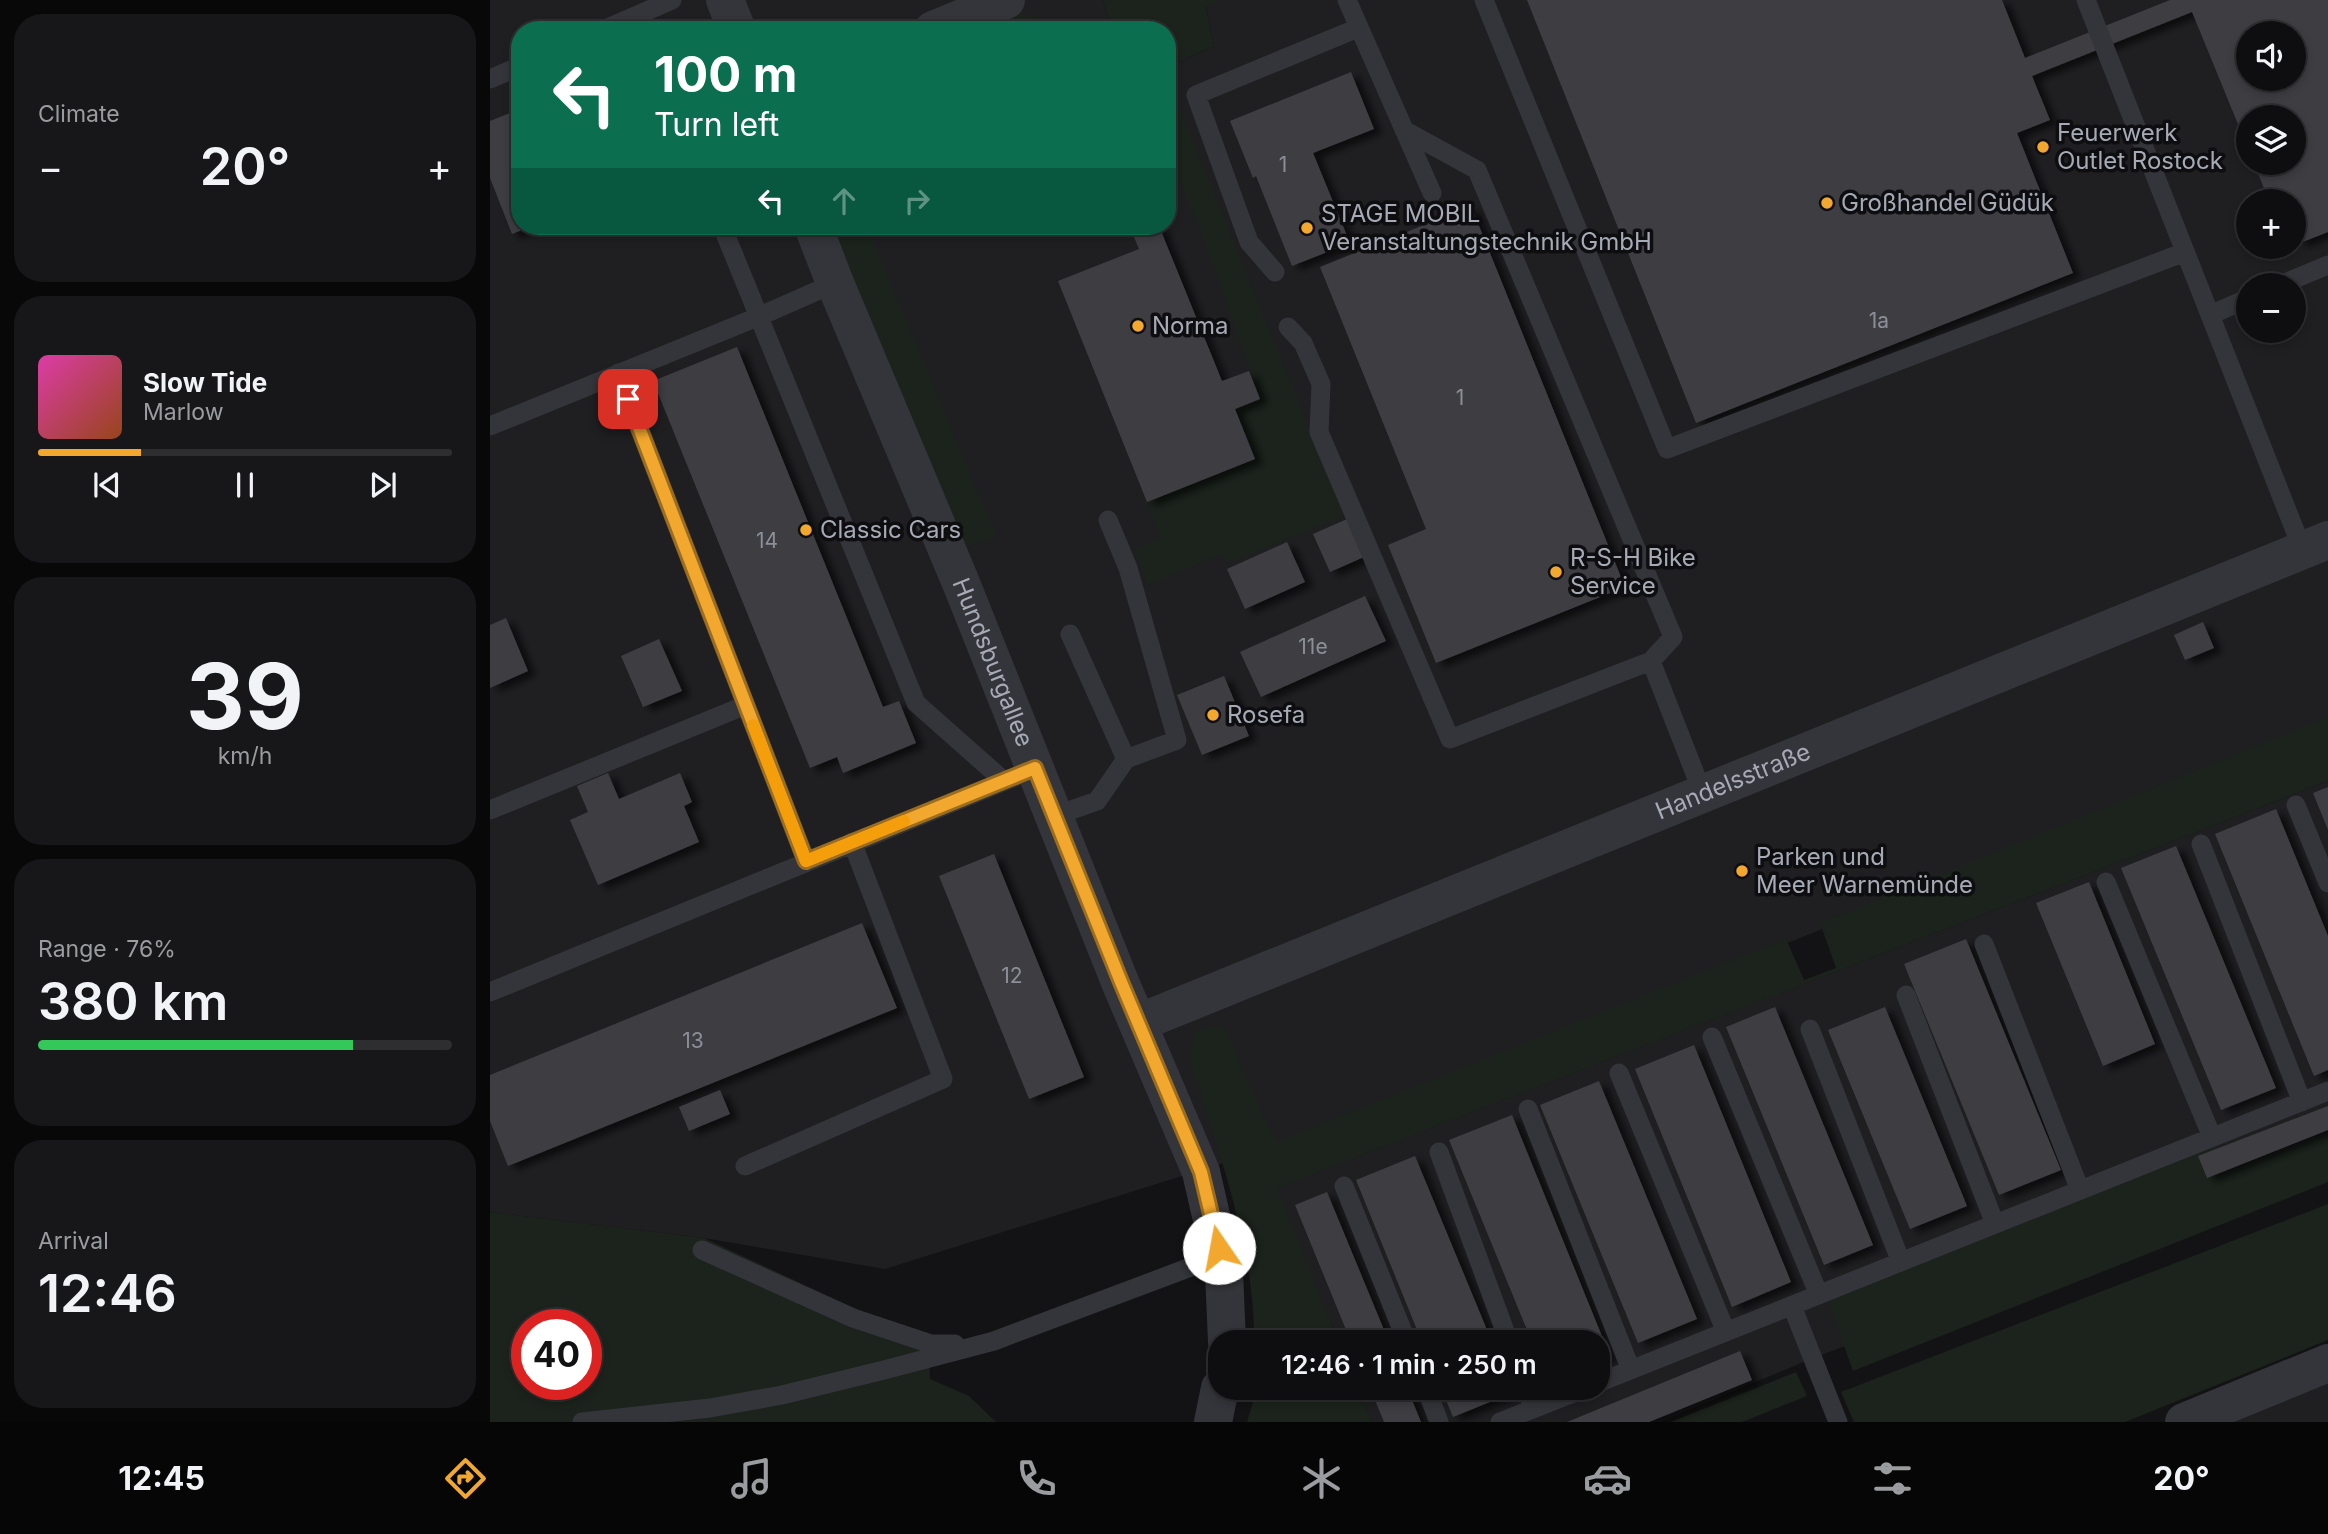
<!DOCTYPE html>
<html lang="en">
<head>
<meta charset="utf-8">
<style>
	body { margin:0; font-family:Inter,sans-serif; background:#171719; color:#f1f3f6; height:100vh; display:flex; flex-direction:column; font-size:26px; white-space:nowrap }
	* { box-sizing:border-box; margin:0 }
	p { font-size:23px; color:#9b9c9f }
	.icon { flex:none; width:38px; height:38px; fill:none; stroke:currentColor; stroke-width:2; stroke-linecap:round; stroke-linejoin:round }
	.map { position:relative; flex:1; overflow:hidden }
	.sheet { display:flex; flex-direction:column; gap:14px; padding:14px; background:#080809; width:490px }
	.sheet>* { flex:none }
	.hud { position:absolute; left:21px; top:21px; width:665px; height:214px; border-radius:28px; box-shadow:0 4px 10px #0003,0 0 0 2px #2e2e30; background:#0b6e4f; color:#fff; overflow:hidden }
	.fabs { position:absolute; left:1746px; top:21px; display:grid; gap:14px }
	.fabs a { display:grid; place-items:center; width:70px; height:70px; border-radius:50%; background:#0e0e10; box-shadow:0 4px 10px #0003,0 0 0 2px #2e2e30; font-size:35px }
	.speed { position:absolute; left:21px; top:1309px; display:flex; gap:14px; font-size:35px; font-weight:700; text-align:center }
	.speed>* { display:grid; place-content:center; width:91px; height:91px; border-radius:50%; background:#0e0e10; box-shadow:0 4px 10px #0003,0 0 0 2px #2e2e30; line-height:1 }
	.speed .limit { border:10px solid #d22; background:#fff; color:#111 }
	.pin { position:absolute; display:grid; place-items:center; width:60px; height:60px; color:#fff; margin:-30px; border-radius:14px; box-shadow:0 4px 10px #0006 }
	.me { position:absolute; width:77px; margin:-38px; rotate:348deg; stroke-linejoin:round; filter:drop-shadow(0 0 5px #0008) }
	.turn { display:flex; align-items:center; gap:24px; height:147px; padding:0 28px; font-size:32px }
	.turn .icon { width:91px; height:91px; stroke-width:2.5 }
	.turn b { display:block; font-size:49px; line-height:60px }
	.lanes { display:flex; align-items:center; height:66px; padding:0 28px; background:#0003; justify-content:center; gap:35px; direction:ltr }
	.lanes .off { opacity:.35 }
	.big { font-size:52px; font-weight:600; line-height:1.1 }
	.sheet .card { flex:1; display:flex; flex-direction:column; justify-content:center; gap:10px; min-width:0; padding:0 24px; border-radius:28px; background:#171719 }
	.sheet .dial { align-items:center; gap:0 }
	.dial b { font-size:91px; line-height:1 }
	.song { display:flex; align-items:center; gap:21px }
	.cover { width:84px; height:84px; border-radius:10px; background:linear-gradient(135deg,hsl(320 70% 55%),hsl(20 70% 35%)) }
	.played { height:7px; border-radius:4px; background:linear-gradient(90deg,#f2a82e 25%,#2e2e30 25%) }
	.keys { display:flex; justify-content:space-around; direction:ltr }
	.heat { display:flex; justify-content:space-between; align-items:center; font-size:38px; direction:ltr }
	.charge { height:10px; border-radius:5px; background:linear-gradient(90deg,#34c759 76%,#2e2e30 0) }
	.trip { position:absolute; left:718px; top:1330px; width:402px; height:70px; border-radius:28px; background:#0e0e10; box-shadow:0 4px 10px #0003,0 0 0 2px #2e2e30; font-weight:600; line-height:70px; text-align:center }
	.tab-bar { display:flex; height:112px; justify-content:space-around; align-items:center; background:#060606; color:#9b9c9f }
	.tab-bar .icon { width:49px; height:49px }
	.tab-bar .on { color:#f2a82e }
	.tab-bar b { font-size:32px; color:#f1f3f6 }
	main { display:flex; flex:1; min-height:0 }
	.map>svg:first-child { display:block }
</style>
</head>
<body>
<main>
<section class="sheet">
<div class="card"><p>Climate</p>
<div class="heat"><a>−</a><b class="big">20°</b><a>+</a></div>
</div>
<div class="card">
<div class="song"><i class="cover"></i><div><b>Slow Tide</b><p>Marlow</p></div></div>
<div class="played"></div>
<div class="keys"><svg class="icon" aria-label="previous" viewBox="0 0 24 24"><path d="M18 5L8 12l10 7zM5 5v14"/></svg><svg class="icon" aria-label="pause" viewBox="0 0 24 24"><path d="M8 5v14M16 5v14"/></svg><svg class="icon" aria-label="next" viewBox="0 0 24 24"><path d="M6 5l10 7-10 7zM19 5v14"/></svg></div>
</div>
<div class="card dial"><b>39</b><p>km/h</p></div>
<div class="card"><p>Range · 76%</p><b class="big">380 km</b><div class="charge"></div></div>
<div class="card"><p>Arrival</p><b class="big">12:46</b></div>
</section>
<div class="map">
<svg width="1838" height="1422" viewBox="0 0 1838 1422">
	<defs>
		<filter id="shadow"><feDropShadow dx="8" dy="4.5" stdDeviation="3.5" flood-color="#0009"/></filter>
	</defs>
	<rect width="100%" height="100%" fill="#131315"/>
	<!-- built -->
	<path fill="#1f1f22" fill-rule="evenodd" d="M0,0H613L622,30H30V226H677V67L724,46L716,6L731,0H1838V727L794,1144L395,1269L214,1238L0,1212ZM1759,33H1804V79H1759ZM1759,117H1804V163H1759ZM1759,201H1804V247H1759ZM1759,285H1804V331H1759Z
		M1838,781V1162L1762,1194L1323,1358L1170,1422H882L868,1388H1108V1342H849L786,1188Z
		M1838,1383V1422H1740Z"/>
	<!-- green -->
	<path fill="#1b231c" fill-rule="evenodd" d="M613,0H731L716,7L724,46L677,67V30H622Z
		M531,13L548,17L567,30H492Z
		M677,76L854,516L738,563L733,553L658,585L643,550L671,538L657,502L745,409L770,398L711,231L677,150Z
		M336,226H377L507,538L481,544L471,543Z
		M1838,717V781L787,1188L849,1342H764C766,1253 726,1144 700,1058L706,1030L734,1026L777,1125L788,1141L1296,939L1314,980L1346,968L1330,923Z
		M1838,1133V1182L1363,1371L1338,1301L1721,1147L1732,1174Z
		M1838,1204V1340L1635,1422H1364L1351,1392Z
		M0,1212L214,1238L366,1309L439,1339L440,1379L479,1396L506,1422H0ZM37,1325H96V1384H37Z
		M1306,1372L1317,1396L1252,1422H1181Z
		M763,1388H868L882,1422H757L763,1402Z"/>
	<!-- building -->
	<path fill="#3d3e42" fill-rule="evenodd" filter="url(#shadow)" d="M1037,0H1512L1535,58L1680,0H1838V232L1810,243L1807,234L1804,236V201H1779L1764,163H1804V117H1759V151L1702,12L1542,76L1560,120L1527,133L1583,273L1206,423ZM1759,33H1804V79H1759Z
		M861,72L884,129L823,153L860,243L802,266L766,176L763,178L740,121Z
		M30,109V226H42L22,234L0,178V121Z
		M981,206L1135,587L946,663L898,545L936,529L830,267Z
		M666,226H669L732,381L759,371L770,399L745,409L765,459L657,502L568,281L649,249L643,235Z
		M247,347L393,707L409,701L426,743L353,773L347,757L320,768L163,381Z
		M857,519L874,557L840,572L823,534Z
		M797,542L815,582L755,609L737,569Z
		M875,596L896,641L771,697L750,652Z
		M16,618L38,671L0,688V625Z
		M1713,622L1724,648L1695,660L1684,635Z
		M169,639L192,691L153,707L131,656Z
		M734,676L759,736L712,755L687,695Z
		M118,773L129,799L190,773L202,802L194,806L209,842L108,885L80,820L98,812L87,786Z
		M1838,787V830L1823,793Z
		M1786,809L1838,936V1070L1824,1076L1725,834Z
		M1686,846L1786,1088L1731,1110L1631,868Z
		M504,854L594,1077L539,1099L449,876Z
		M1599,882L1665,1044L1613,1066L1546,903Z
		M372,923L407,1008L18,1166L0,1121V1075Z
		M1476,939L1571,1170L1509,1195L1414,964Z
		M1285,1007L1383,1245L1334,1265L1236,1027Z
		M1395,1007L1477,1206L1420,1229L1338,1030Z
		M1204,1045L1301,1282L1242,1307L1145,1069Z
		M1109,1081L1207,1319L1148,1343L1050,1105Z
		M230,1090L240,1114L199,1131L189,1107Z
		M1838,1106V1130L1717,1178L1708,1156Z
		M1022,1115L1120,1356L1108,1361V1342H1042L959,1140Z
		M925,1156L1002,1342H932L866,1180Z
		M837,1192L899,1342H861L805,1205Z
		M1250,1351L1262,1380L1159,1422H1077Z
		M880,1388H917L931,1422H894Z
		M951,1388H1020L1022,1393L963,1417Z"/>
	<g fill="none" stroke-linecap="round" stroke-linejoin="round">
		<!-- service -->
		<path stroke="#34353a" stroke-width="19" d="M857,0L942,193
			M994,0L1177,449L1695,252
			M1596,0L1813,551
			M113,30L182,0
			M0,79L30,66
			M914,130L987,170L1183,637L1161,661
			M232,226L426,703L514,781
			M785,272L759,242L706,95L868,28
			M1790,285L1838,265
			M1720,315L1759,298
			M798,327L813,343L831,384L829,432L960,739L1161,661L1213,794
			M128,373L316,861
			M0,426L270,316L345,283
			M580,634L636,759L687,740L638,568L618,520
			M1806,805L1838,883
			M0,810L256,705
			M564,816L607,801L636,759
			M1711,844L1812,1102
			M1616,882L1722,1137
			M1494,944L1590,1190
			M0,992L525,777
			M1416,995L1505,1224
			M1320,1029L1411,1262
			M1222,1037L1329,1295
			M1129,1073L1236,1332
			M1038,1109L1141,1370
			M949,1152L1019,1342
			M255,1166L453,1079L362,842
			M854,1186L917,1342
			M212,1250L363,1318L441,1344H465
			M1302,1306L1348,1422
			M1108,1383L1838,1091
			M936,1388L949,1422
			M1036,1388L1043,1409
			M92,1422L220,1408L292,1395L394,1370L504,1341L706,1265
			M1010,1422L1096,1388"/>
		<!-- minor -->
		<g stroke="#34353a" stroke-width="38">
			<path d="M443,30L516,0"/>
			<path id="s1" d="M648,1023L1838,540"/>
		</g>
		<!-- tertiary -->
		<g stroke="#34353a" stroke-width="38">
			<path d="M235,0L247,30"/>
			<path id="s2" d="M323,226L345,283L471,583L630,982L711,1172L734,1272L737,1342"/>
			<path d="M723,1422L730,1388"/>
			<path d="M1694,1422L1838,1363"/>
		</g>
	</g>
	<g fill="none" stroke-linecap="round" stroke-linejoin="round">
		<defs>
			<path id="route" d="M138,399L316,861L545,768L631,982L711,1172L729,1248"/>
		</defs>
		<!-- route casing -->
		<use href="#route" stroke="#9d6d1e" stroke-width="18"/>
		<!-- route -->
		<use href="#route" stroke="#f2a82e" stroke-width="12"/>
		<!-- slow -->
		<path stroke="#f59e0b" stroke-width="12" d="M263,725L316,861L414,821"/>
	</g>
	<!-- markers -->
	<g fill="#f2a82e" stroke="#0e0e10" stroke-width="2.5">
		<circle cx="1553" cy="147" r="7"/>
		<circle cx="1337" cy="203" r="7"/>
		<circle cx="817" cy="228" r="7"/>
		<circle cx="648" cy="326" r="7"/>
		<circle cx="316" cy="530" r="7"/>
		<circle cx="1066" cy="572" r="7"/>
		<circle cx="723" cy="715" r="7"/>
		<circle cx="1252" cy="871" r="7"/>
	</g>
	<g text-anchor="middle" stroke-width="7" stroke-linejoin="round" paint-order="stroke">
		<!-- number labels -->
		<g font-size="21" fill="#8b8f98">
			<text x="793" y="172">1</text>
			<text x="1389" y="328">1a</text>
			<text x="970" y="405">1</text>
			<text x="277" y="548">14</text>
			<text x="823" y="654">11e</text>
			<text x="522" y="983">12</text>
			<text x="203" y="1048">13</text>
		</g>
		<!-- poi labels -->
		<g font-size="24" fill="#a5aab5" stroke="#0e0e10" text-anchor="start">
			<text x="1567" y="141">Feuerwerk<tspan x="1567" dy="28">Outlet Rostock</tspan></text>
			<text x="1351" y="211">Großhandel Güdük</text>
			<text x="831" y="222">STAGE MOBIL<tspan x="831" dy="28">Veranstaltungstechnik GmbH</tspan></text>
			<text x="662" y="334">Norma</text>
			<text x="330" y="538">Classic Cars</text>
			<text x="1080" y="566">R-S-H Bike<tspan x="1080" dy="28">Service</tspan></text>
			<text x="737" y="723">Rosefa</text>
			<text x="1266" y="865">Parken und<tspan x="1266" dy="28">Meer Warnemünde</tspan></text>
		</g>
		<!-- street labels -->
		<g font-size="24" fill="#a5aab5" stroke="#0e0e10">
			<text dy="8" stroke="none"><textPath href="#s2" startOffset="472">Hundsburgallee</textPath></text>
			<text dy="8" stroke="none"><textPath href="#s1" startOffset="642">Handelsstraße</textPath></text>
		</g>
	</g>
</svg>
<div class="fabs">
<a><svg class="icon" aria-label="sound" viewBox="0 0 24 24"><path d="M4 9h4l5-4v14l-5-4H4zM17 9q2 3 0 6"/></svg></a>
<a><svg class="icon" aria-label="layers" viewBox="0 0 24 24"><path d="M12 4l9 5-9 5-9-5zM3 14l9 5 9-5"/></svg></a>
<a>+</a>
<a>−</a>
</div>
<div class="speed"><div class="limit">40</div></div>
<div class="pin" style="left:138px;top:399px;background:#d93025"><svg class="icon" aria-label="arrive" viewBox="0 0 24 24"><path d="M6 21V4h12l-3 4 3 4H6"/></svg></div>
<svg class="me" style="left:729px;top:1248px" viewBox="-20 -20 40 40"><circle r="19" fill="#fff"/><path d="M0-13L10 11 0 6-10 11z" fill="#f2a82e"/></svg>
<div class="trip">12:46 · 1 min · 250 m</div>
<div class="hud">
<div class="turn"><svg class="icon" aria-label="left" viewBox="0 0 24 24"><path d="M17 20v-9H6M10 6l-5 5 5 5"/></svg><div><b>100 m</b>Turn left</div></div>
<div class="lanes"><svg class="icon" aria-label="left" viewBox="0 0 24 24"><path d="M17 20v-9H6M10 6l-5 5 5 5"/></svg><svg class="icon off" aria-label="ahead" viewBox="0 0 24 24"><path d="M12 20V5M6 11l6-6 6 6"/></svg><svg class="icon off" aria-label="right" viewBox="0 0 24 24"><path d="M7 20v-9h11M14 6l5 5-5 5"/></svg></div>
</div>
</div>
</main>
<nav class="tab-bar">
<b>12:45</b>
<svg class="icon on" aria-label="directions" viewBox="0 0 24 24"><path d="M12 3l9 9-9 9-9-9zM9 14v-3h6M13 9l2 2-2 2"/></svg>
<svg class="icon" aria-label="music" viewBox="0 0 24 24"><path d="M9 18V5l10-2v13"/><circle cx="6" cy="18" r="3"/><circle cx="16" cy="16" r="3"/></svg>
<svg class="icon" aria-label="phone" viewBox="0 0 24 24"><path d="M5 4h4l2 5-3 2q2 4 5 5l2-3 5 2v4C11 20 4 13 5 4z"/></svg>
<svg class="icon" aria-label="climate" viewBox="0 0 24 24"><path d="M12 3v18M4 7l16 10M4 17L20 7"/></svg>
<svg class="icon" aria-label="car" viewBox="0 0 24 24"><path d="M5 17H2v-5l4-1 3-4h7l3 4 3 1v5h-3M9 17h6M6 11h13"/><circle cx="7" cy="17" r="2"/><circle cx="17" cy="17" r="2"/></svg>
<svg class="icon" aria-label="filters" viewBox="0 0 24 24"><path d="M4 7h16M4 17h16"/><circle cx="9" cy="7" r="2"/><circle cx="15" cy="17" r="2"/></svg>
<b>20°</b>
</nav>
</body>
</html>
